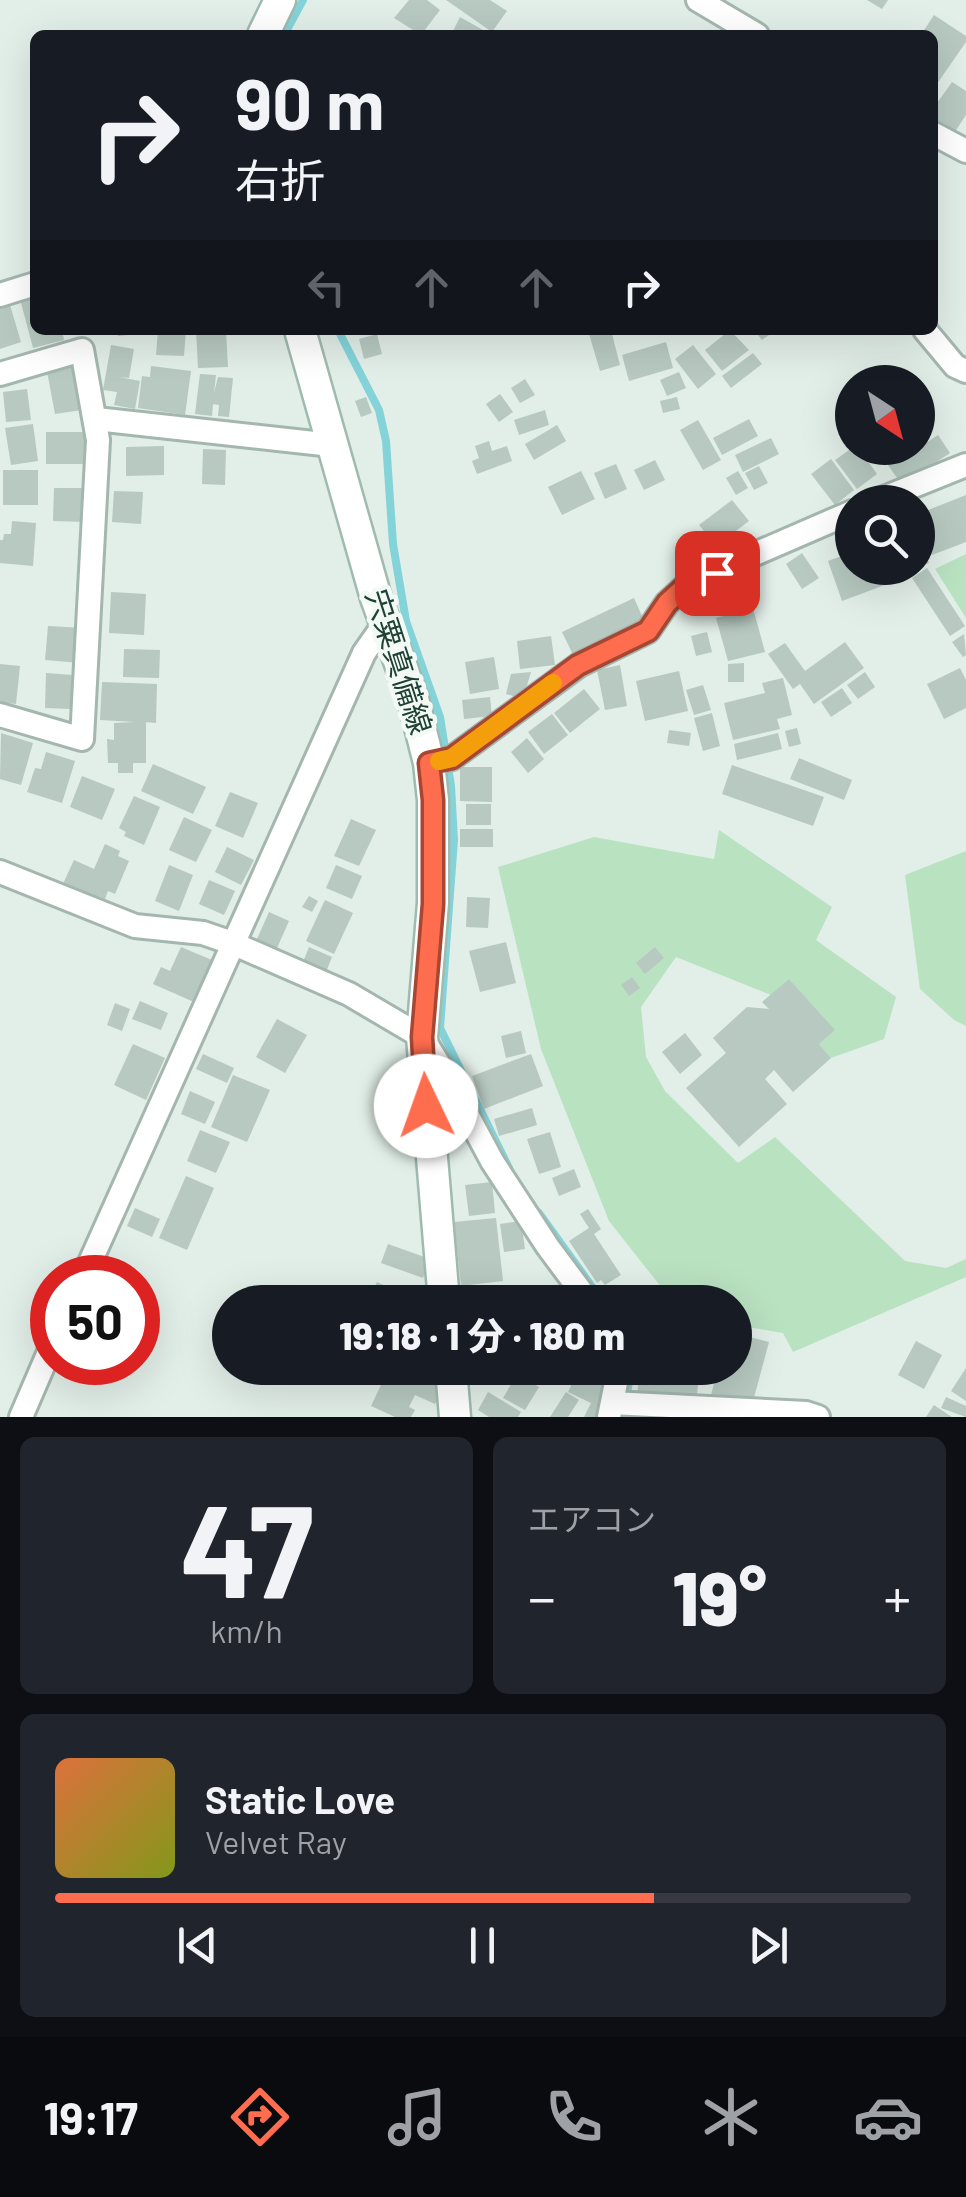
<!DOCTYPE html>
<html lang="ja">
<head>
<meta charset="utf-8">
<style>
	body { margin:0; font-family:Barlow,"Noto Sans JP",sans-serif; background:#20242c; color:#f1f3f6; height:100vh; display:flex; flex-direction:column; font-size:38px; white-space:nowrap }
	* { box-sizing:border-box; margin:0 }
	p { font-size:32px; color:#9ea1a6 }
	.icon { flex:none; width:55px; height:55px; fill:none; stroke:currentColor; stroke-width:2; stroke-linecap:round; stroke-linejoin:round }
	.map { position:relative; height:1417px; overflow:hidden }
	.sheet { display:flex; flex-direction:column; gap:20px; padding:20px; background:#0d0f14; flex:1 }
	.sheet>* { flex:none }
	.banner { position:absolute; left:30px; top:30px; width:908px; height:305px; border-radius:15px; box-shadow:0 10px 40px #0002; background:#171b24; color:#f1f3f6; overflow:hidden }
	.needle { width:65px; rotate:144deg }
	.controls { position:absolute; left:835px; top:365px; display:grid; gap:20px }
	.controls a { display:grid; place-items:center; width:100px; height:100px; border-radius:50%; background:#171b24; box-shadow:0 10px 40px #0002; font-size:50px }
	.speed { position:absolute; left:30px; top:1255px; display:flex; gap:20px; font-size:50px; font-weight:700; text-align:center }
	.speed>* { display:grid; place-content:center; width:130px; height:130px; border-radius:50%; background:#171b24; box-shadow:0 10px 40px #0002; line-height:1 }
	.speed .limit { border:15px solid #d22; background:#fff; color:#111 }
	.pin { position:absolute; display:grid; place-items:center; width:85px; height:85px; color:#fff; margin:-42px; border-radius:20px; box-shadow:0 5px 15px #0006 }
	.me { position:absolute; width:110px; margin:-55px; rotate:357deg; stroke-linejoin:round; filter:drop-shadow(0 0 8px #0008) }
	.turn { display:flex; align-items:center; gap:35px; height:210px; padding:0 40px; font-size:45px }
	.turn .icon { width:130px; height:130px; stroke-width:2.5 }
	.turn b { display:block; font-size:70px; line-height:85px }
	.lanes { display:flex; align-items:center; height:95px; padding:0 40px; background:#0003; justify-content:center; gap:50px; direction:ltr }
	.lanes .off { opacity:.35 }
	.big { font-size:75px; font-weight:800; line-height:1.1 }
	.sheet .tile { flex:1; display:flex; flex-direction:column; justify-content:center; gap:15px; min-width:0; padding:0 35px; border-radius:15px; background:#20242c }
	.sheet .dial { align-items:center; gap:0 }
	.dial b { font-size:130px; line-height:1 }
	.song { display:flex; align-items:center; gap:30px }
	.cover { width:120px; height:120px; border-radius:15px; background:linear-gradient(135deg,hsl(20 70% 55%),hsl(70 70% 35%)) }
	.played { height:10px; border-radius:5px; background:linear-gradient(90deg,#ff6d4f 70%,#363941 70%) }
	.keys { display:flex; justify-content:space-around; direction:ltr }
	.heat { display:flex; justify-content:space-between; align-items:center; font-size:55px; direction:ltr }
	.sheet .tiles { flex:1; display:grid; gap:20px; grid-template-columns:1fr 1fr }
	.tile:last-child { grid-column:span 2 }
	.trip { position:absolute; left:212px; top:1285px; width:540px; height:100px; border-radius:50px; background:#171b24; box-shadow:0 10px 40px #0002; font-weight:800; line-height:100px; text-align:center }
	.tabs { display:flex; height:160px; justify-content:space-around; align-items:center; background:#090b0e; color:#9ea1a6 }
	.tabs .icon { width:70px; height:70px }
	.tabs .active { color:#ff6d4f }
	.tabs b { font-size:45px; color:#f1f3f6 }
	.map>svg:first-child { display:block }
</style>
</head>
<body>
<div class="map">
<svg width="966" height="1417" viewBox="0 0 966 1417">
	<rect width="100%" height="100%" fill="#e2eee8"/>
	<!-- green -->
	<path fill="#b9e2c1" d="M966,554V618L935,569Z
		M719,830L832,907L816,940L896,997L884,1039L831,1058L819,1044L834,1030L789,979L771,995L676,957L641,1007L646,1057L665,1091L738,1163L775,1137L905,1261L946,1268L966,1259V1277L793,1352L783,1333L735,1325V1302H673L609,1221L541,1049L498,867L594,837L714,859Z
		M966,851V1026L954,1020L920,989L905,875Z"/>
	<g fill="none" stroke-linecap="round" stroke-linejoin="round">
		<!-- stream -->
		<path stroke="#84d3d9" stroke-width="8" d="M284,35L303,0
			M338,330L379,410L386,441L393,544L406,621L440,717L451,786L454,840L440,1028L509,1168
			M539,1213L603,1302
			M622,1417L632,1368"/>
	</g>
	<!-- building -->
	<path fill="#b7c9c1" d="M409,0H427L440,10L421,35L394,18Z
		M446,0H490L507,11L492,32Z
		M867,0H888L882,9Z
		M934,15L966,36V42L932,91V35H921Z
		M460,17L483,30L480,35H451Z
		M952,82L966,91V115L952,136L932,123V110Z
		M35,296V330H62L64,340L33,348L20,299Z
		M10,305L21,342L0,349V308Z
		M117,330H148V333L118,336Z
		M158,330H186L184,356L156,355Z
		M196,330H226L228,367L198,368Z
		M604,330H611L620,365L600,371L589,334Z
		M730,330L749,350L722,371L705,350Z
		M754,330H776L762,340Z
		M377,334L382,354L364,359L359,339Z
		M666,342L673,368L629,381L622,355Z
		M111,345L134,349L129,378L119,377L140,381L135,409L114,405L117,392L103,390Z
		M693,345L716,374L698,389L675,359Z
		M753,353L762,364L731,388L722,376Z
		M73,361L88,409L55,414L46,366Z
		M151,366L191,371L185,415L138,408L142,376L150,377Z
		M679,372L686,388L667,396L660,380Z
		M200,374L216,375L214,393L218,377L233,378L229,417L218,416L219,405L213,404L212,416L195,414Z
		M525,379L535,395L520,403L511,388Z
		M27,389L31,420L6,422L3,392Z
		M500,394L513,412L499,422L486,404Z
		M366,397L372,413L361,417L355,401Z
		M677,397L680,409L663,413L660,401Z
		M545,410L549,425L519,435L514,420Z
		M749,419L758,436L722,455L713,438Z
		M698,420L721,460L703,470L680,430Z
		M33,424L38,461L11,465L5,428Z
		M557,425L566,441L534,460L525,444Z
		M46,432H88V464H46Z
		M938,435L950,453L902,485L876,448H917L908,455Z
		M771,438L779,454L743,472L735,455Z
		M489,441L492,451L507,446L512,461L477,474L472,461L479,458L475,446Z
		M164,446V475L126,476V447Z
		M852,448H858L877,474L857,489L835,460Z
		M203,449L226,450L225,485L202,484Z
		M831,459L854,490L835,505L811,474Z
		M655,460L665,480L644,490L634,470Z
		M616,464L627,489L605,499L594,473Z
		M759,466L768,483L754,490L745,473Z
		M3,470H38V505H3Z
		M581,471L595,499L562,515L548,487Z
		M738,471L748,488L736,495L726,478Z
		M54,488H87V522L53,521Z
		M114,491L143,492L141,524L112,522Z
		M966,495V542L932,555L918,514Z
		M732,500L749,521L716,546L699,525Z
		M12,521L36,523L33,566L0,563V540H3L4,534H11Z
		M918,531L929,563L918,567Z
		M852,552V568H893L898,580L842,601L828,561Z
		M802,553L819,578L802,589L786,564Z
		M927,568L965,626L950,636L912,578Z
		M111,592L146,594L144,635L109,633Z
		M634,598L646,625L575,659L562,632Z
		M753,608L765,652L728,661L716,618Z
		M48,626L83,628L80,663L45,660Z
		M707,632L712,652L696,656L691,636Z
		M964,634L966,655L963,657L952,642Z
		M551,636L555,665L520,669L517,641Z
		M845,642L864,668L814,704L800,684L793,689L768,654L785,643L805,671Z
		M124,649L160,650L159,678L123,677Z
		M494,657L499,689L470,694L465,662Z
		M744,663V682H728V664Z
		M0,664L20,666L16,704L0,702Z
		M620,665L627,706L605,710L597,670Z
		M960,668L966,680V708L944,719L927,684Z
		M679,671L688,711L645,721L636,681Z
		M531,672L523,699L506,694L511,674Z
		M865,672L875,687L858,699L847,685Z
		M46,673L72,675L71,709L45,708Z
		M783,678L792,715L777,719L780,729L733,740L724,703L765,693L762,683Z
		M102,682L157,684L156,723L146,722V763H133V773H118V763H108L107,739L114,740V723L135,722L100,720Z
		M703,685L711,710L694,715L686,690Z
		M842,688L852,703L831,717L821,702Z
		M584,689L600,709L570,733L554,713Z
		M490,697L492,716L464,719L462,700Z
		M712,713L720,746L703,751L694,718Z
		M552,714L568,735L544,754L528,732Z
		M797,728L801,744L789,747L785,731Z
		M669,730L691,733L689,746L667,743Z
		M1,733L33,743L21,785L0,779Z
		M778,733L782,749L737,760L734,744Z
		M527,738L544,759L528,773L511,752Z
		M46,752L75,761L62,803L27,792L35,768L41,769Z
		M799,758L852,780L844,800L790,779Z
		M153,764L206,787L193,814L141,791Z
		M732,765L824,797L813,826L722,794Z
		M460,767H492V802L460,801Z
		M82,776L115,789L102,820L70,807Z
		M230,792L258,803L243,838L215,826Z
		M134,796L160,807L144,845L124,836L126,832L119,828Z
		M466,804H491V825H466Z
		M184,817L212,830L196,862L169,850Z
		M351,819L376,830L359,866L334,856Z
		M460,829H493V847H460Z
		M105,844L120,851L118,856L129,861L115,894L108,891L105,899L98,896L96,901L62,886L74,860L94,869Z
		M227,847L254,860L241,885L215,872Z
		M169,865L193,875L179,911L155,901Z
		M336,865L362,876L352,899L326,888Z
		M209,880L235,891L224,915L199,904Z
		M309,896L318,901L312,912L302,907Z
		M467,897L490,898L488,928L466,927Z
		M325,900L353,913L334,954L306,941Z
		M269,912L289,921L277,948L257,939Z
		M506,942L516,983L480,992L469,951Z
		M181,947L212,960L194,1002L153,984L161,967L170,971Z
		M309,947L332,957L326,972L303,962Z
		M655,947L664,958L645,974L636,963Z
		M632,977L640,988L629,996L621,985Z
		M789,979L835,1030L819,1044L831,1058L793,1092L774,1070L765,1079L787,1104L739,1147L686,1088L726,1053L713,1038L747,1007L769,1009L762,1002Z
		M140,1001L168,1013L161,1030L132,1019Z
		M115,1003L130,1009L122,1031L107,1025Z
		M277,1019L307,1035L285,1073L256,1057Z
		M521,1031L526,1053L506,1058L501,1036Z
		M685,1033L702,1055L680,1074L662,1052Z
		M133,1044L165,1058L146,1100L114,1085Z
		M203,1054L234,1068L227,1083L196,1069Z
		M531,1054L543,1086L484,1109L472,1076Z
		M233,1075L270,1090L247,1142L211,1127Z
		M190,1091L215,1102L205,1124L181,1114Z
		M532,1108L537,1125L499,1136L494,1119Z
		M200,1130L230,1142L216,1173L187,1161Z
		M550,1132L561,1167L539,1174L527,1139Z
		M574,1169L581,1187L559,1196L552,1178Z
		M186,1176L214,1188L187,1250L159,1238Z
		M492,1182L495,1213L469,1216L465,1185Z
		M135,1208L160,1219L152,1237L127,1226Z
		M588,1209L601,1229L594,1234L621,1275L605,1285L601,1280L597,1283L569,1241L589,1228L580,1214Z
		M496,1218L503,1281L461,1286L454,1222Z
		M521,1221L525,1249L504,1252L500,1224Z
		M388,1244L430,1259L423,1278L381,1263Z
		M377,1282L421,1302H367Z
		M494,1289L495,1302H467L466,1291Z
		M735,1333L769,1342L752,1405L711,1395L718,1368H735Z
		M916,1341L942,1355L924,1389L898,1375Z
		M389,1368H439L434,1378L445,1382L435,1404L415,1395L409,1407L415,1410L411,1417H395L371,1406Z
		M579,1368H593L614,1377L601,1417H584L591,1403L568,1392Z
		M966,1368V1401L951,1391Z
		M640,1370L699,1378L696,1401L637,1394Z
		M517,1374L539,1387L525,1410L503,1398Z
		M488,1392L521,1412L518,1417H489L478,1410Z
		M566,1392L579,1400L568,1417H550Z
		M946,1397L966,1406V1417L941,1408Z
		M934,1405L952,1417H926Z"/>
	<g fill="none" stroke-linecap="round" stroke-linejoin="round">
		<defs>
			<path id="street" d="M698,0L757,35
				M932,133L966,151
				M0,295L35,284
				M925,330L955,366L966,371
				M0,374L82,350L98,440L82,739L0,715
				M96,419L332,445
				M874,502L966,465
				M429,763L452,758L579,665L648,631L667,603L690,582L852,512
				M0,872L135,926L203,933L232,943L349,994L422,1037L447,1077L492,1161L548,1247L589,1302
				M83,1278L364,653L385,623
				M612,1403L806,1413L818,1417
				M21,1417L52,1345
				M609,1417L619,1368"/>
			<path id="secondary" d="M263,35L280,0
				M300,330L376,598L413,699L429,763L433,800V903L422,1037L444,1302
				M451,1368L455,1417"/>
		</defs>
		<!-- street casing -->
		<use href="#street" stroke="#a4b7af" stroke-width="28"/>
		<!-- secondary casing -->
		<use href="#secondary" stroke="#9fbbaf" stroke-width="35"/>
		<!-- street -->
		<use href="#street" stroke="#fff" stroke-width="22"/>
		<!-- secondary -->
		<use href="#secondary" stroke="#fff" stroke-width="30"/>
	</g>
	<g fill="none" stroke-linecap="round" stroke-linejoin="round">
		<defs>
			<path id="route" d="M426,1106L422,1037L433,904V800L429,763L452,758L578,665L648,631L667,603L690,582L717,573"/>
		</defs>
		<!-- route casing -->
		<use href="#route" stroke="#a64733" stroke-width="25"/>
		<!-- route -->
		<use href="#route" stroke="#ff6d4f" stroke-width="18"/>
		<!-- slow -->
		<path stroke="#f59e0b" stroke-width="18" d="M439,761L452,758L553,683"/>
	</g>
	<g text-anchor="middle" stroke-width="9" stroke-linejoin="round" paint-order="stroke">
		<!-- street labels -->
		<g font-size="30" fill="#204236" stroke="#f3faf6">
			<text transform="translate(398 662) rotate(72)" y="10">宍粟真備線</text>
		</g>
	</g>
</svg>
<div class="controls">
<a><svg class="needle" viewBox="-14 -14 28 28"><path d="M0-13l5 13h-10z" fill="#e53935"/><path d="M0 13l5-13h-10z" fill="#9ea1a6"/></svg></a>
<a><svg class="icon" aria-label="search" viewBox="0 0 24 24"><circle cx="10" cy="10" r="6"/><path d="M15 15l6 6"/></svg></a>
</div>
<div class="speed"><div class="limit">50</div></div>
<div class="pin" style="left:717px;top:573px;background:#d93025"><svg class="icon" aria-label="arrive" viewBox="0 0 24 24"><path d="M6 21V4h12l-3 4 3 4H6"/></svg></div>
<svg class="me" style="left:426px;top:1106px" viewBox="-20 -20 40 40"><circle r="19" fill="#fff"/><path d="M0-13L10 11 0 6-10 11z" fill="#ff6d4f"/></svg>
<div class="trip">19:18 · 1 分 · 180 m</div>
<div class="banner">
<div class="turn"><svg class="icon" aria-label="right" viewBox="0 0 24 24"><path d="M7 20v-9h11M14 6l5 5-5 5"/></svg><div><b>90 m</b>右折</div></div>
<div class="lanes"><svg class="icon off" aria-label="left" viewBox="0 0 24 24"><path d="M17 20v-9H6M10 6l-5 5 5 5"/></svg><svg class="icon off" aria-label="ahead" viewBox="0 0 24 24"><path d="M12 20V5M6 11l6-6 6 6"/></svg><svg class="icon off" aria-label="ahead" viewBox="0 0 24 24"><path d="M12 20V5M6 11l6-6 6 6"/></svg><svg class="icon" aria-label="right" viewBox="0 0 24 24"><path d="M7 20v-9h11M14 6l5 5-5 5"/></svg></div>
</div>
</div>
<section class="sheet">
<div class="tiles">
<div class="tile dial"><b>47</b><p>km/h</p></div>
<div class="tile"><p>エアコン</p>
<div class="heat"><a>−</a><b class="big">19°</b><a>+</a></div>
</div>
<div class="tile">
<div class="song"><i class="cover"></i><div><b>Static Love</b><p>Velvet Ray</p></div></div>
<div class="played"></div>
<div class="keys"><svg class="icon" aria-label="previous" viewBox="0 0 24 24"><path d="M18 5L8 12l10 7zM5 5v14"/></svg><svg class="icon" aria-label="pause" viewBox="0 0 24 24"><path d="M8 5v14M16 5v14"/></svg><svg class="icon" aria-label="next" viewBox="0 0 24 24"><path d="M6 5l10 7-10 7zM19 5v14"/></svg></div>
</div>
</div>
</section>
<nav class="tabs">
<b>19:17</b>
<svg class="icon active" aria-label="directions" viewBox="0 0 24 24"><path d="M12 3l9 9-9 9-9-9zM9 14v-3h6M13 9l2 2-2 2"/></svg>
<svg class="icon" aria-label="music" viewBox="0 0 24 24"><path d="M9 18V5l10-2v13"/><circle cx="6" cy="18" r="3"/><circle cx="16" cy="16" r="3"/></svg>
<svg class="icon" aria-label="phone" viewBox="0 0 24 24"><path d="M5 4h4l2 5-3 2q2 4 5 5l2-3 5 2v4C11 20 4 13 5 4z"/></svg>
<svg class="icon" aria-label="climate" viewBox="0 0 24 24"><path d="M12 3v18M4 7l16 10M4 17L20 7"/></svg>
<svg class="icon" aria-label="car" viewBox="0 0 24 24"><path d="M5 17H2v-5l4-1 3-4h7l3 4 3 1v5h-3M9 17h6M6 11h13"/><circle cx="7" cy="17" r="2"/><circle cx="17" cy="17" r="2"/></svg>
</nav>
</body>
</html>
